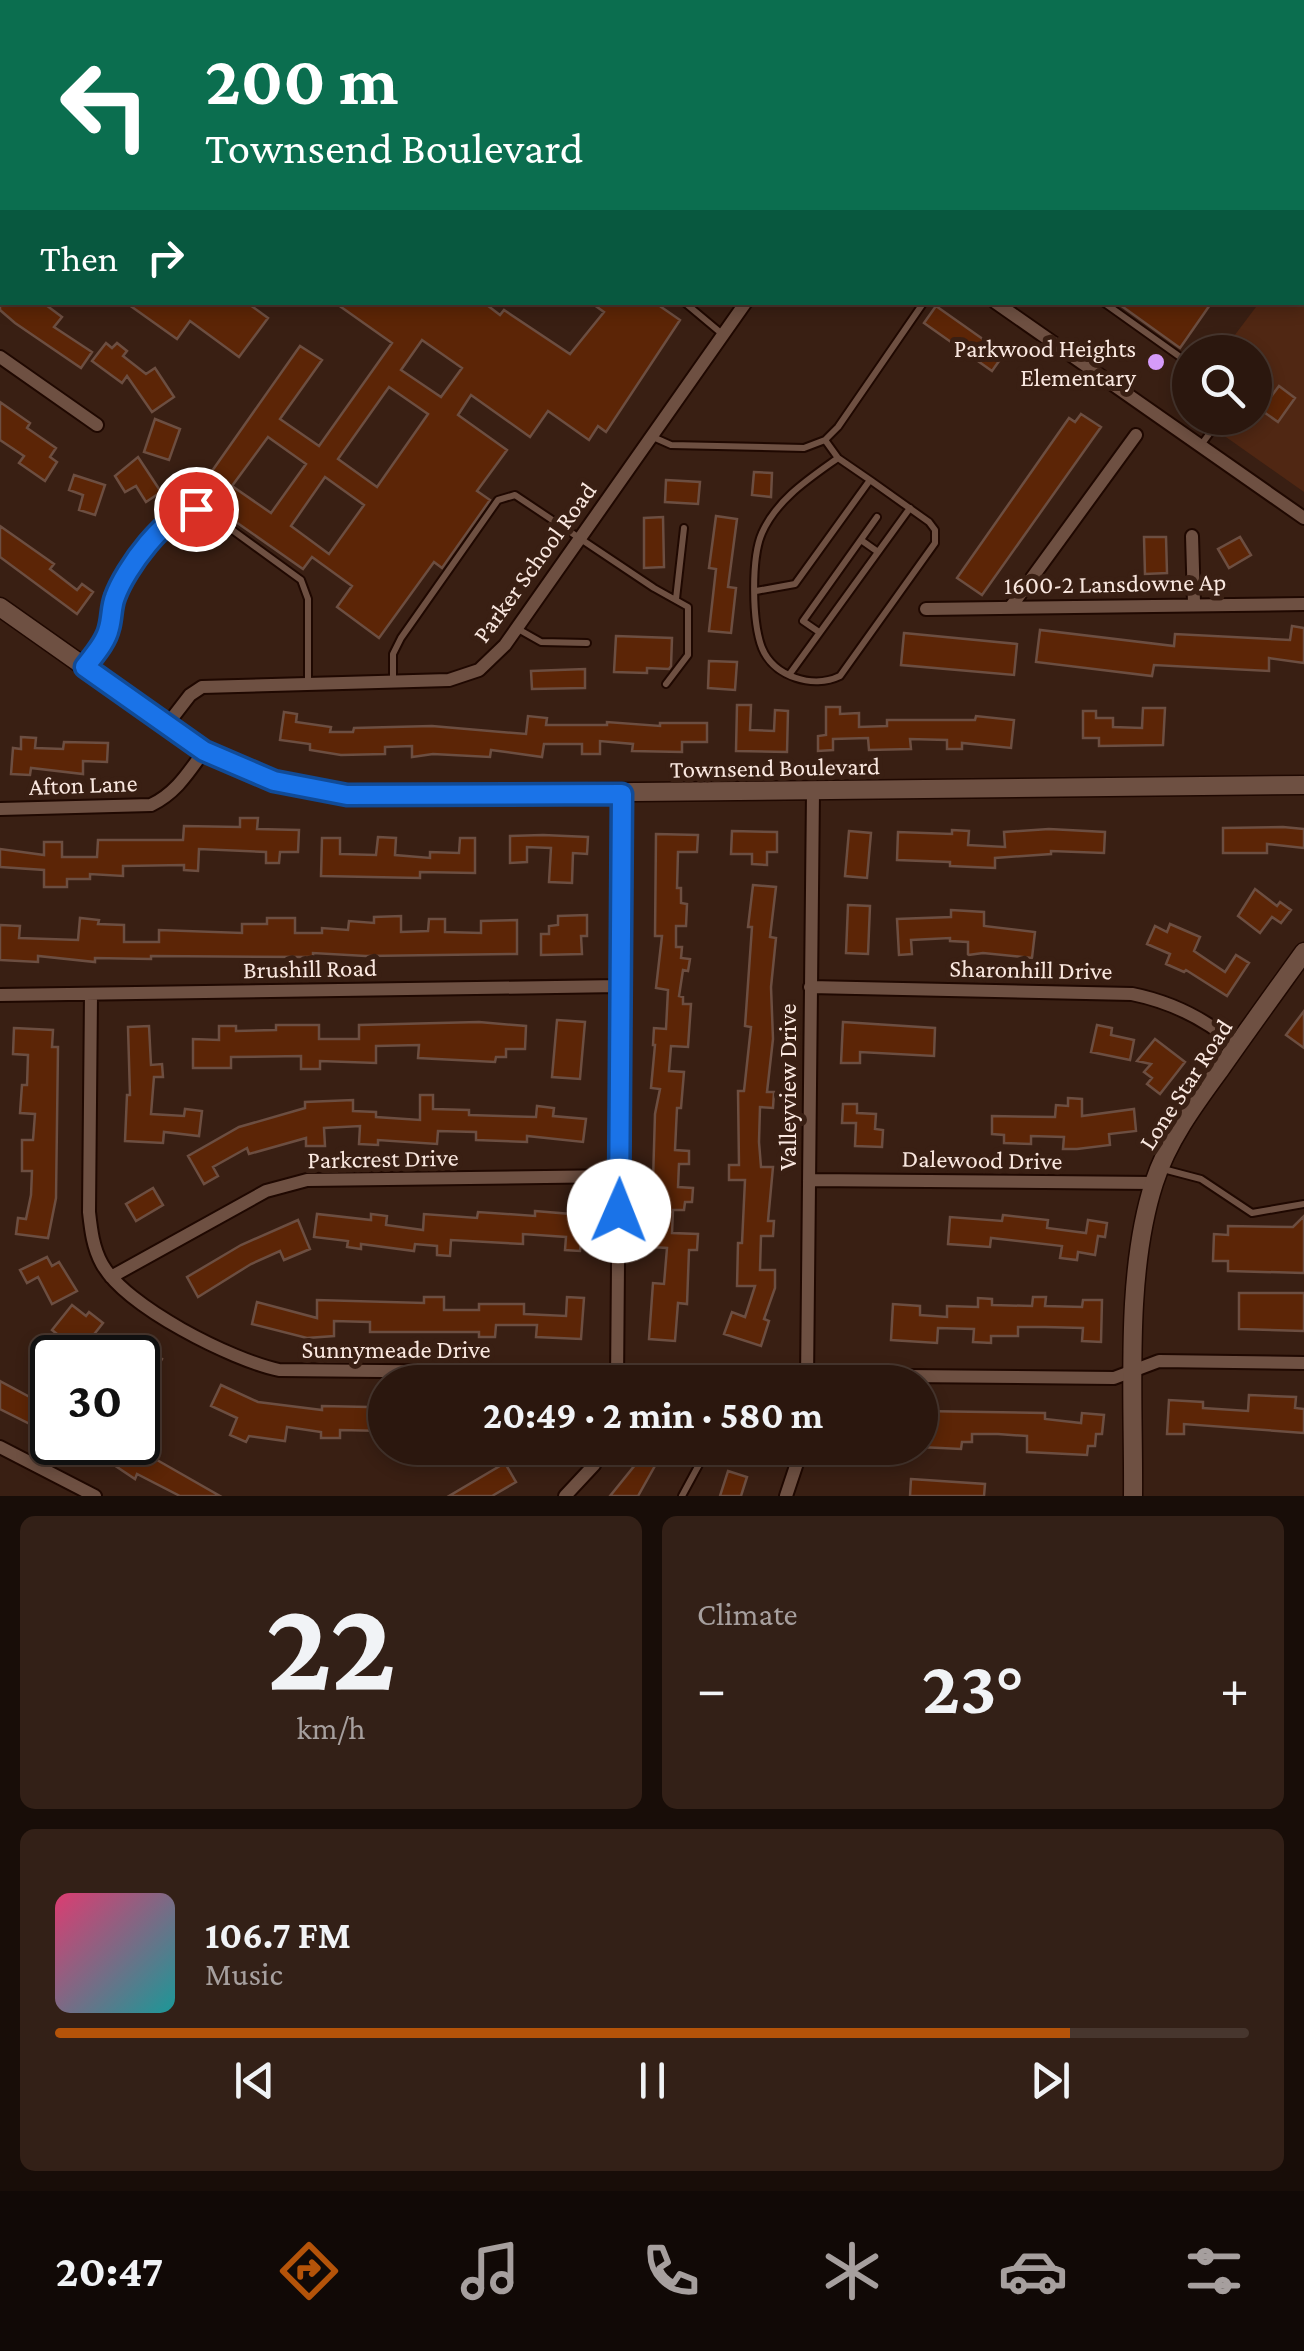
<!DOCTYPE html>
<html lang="en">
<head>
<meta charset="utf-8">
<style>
	body { margin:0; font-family:"Crimson Pro",serif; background:#332017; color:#f1f3f6; height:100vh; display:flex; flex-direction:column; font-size:38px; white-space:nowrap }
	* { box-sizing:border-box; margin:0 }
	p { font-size:32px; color:#a69f9e }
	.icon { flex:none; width:55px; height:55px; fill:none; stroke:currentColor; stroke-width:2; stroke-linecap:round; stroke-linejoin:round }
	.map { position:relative; height:1496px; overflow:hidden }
	.panel { display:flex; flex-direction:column; gap:20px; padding:20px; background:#180d08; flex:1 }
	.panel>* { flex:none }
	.top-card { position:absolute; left:0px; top:0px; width:1305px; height:305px; box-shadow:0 5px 15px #0003,0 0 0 2px #47362e; background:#0b6e4f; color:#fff; overflow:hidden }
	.fabs { position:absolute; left:1172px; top:335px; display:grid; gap:20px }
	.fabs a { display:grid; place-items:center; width:100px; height:100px; border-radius:50%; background:#2b170e; box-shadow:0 5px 15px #0003,0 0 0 2px #47362e; font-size:50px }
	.speed { position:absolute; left:30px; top:1335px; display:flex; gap:20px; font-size:50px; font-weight:700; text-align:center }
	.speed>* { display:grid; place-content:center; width:130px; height:130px; border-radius:50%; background:#2b170e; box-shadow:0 5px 15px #0003,0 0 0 2px #47362e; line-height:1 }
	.speed .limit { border:5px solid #111; border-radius:15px; background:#fff; color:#111 }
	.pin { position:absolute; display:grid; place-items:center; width:85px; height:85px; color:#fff; margin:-42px; border:5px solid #fff; border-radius:50%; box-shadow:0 2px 10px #0007 }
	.me { position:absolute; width:110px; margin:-55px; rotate:1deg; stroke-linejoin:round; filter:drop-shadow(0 0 8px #0008) }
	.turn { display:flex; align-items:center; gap:35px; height:210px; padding:0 40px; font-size:45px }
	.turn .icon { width:130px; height:130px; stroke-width:2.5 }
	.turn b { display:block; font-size:70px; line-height:85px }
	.then { display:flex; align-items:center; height:95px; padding:0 40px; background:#0003; gap:20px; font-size:38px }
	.big { font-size:75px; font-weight:700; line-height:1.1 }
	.panel .tile { flex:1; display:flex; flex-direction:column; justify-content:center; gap:15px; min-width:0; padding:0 35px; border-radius:15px; background:#332017 }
	.panel .dial { align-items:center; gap:0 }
	.dial b { font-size:130px; line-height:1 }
	.song { display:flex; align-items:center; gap:30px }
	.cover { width:120px; height:120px; border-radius:15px; background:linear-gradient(135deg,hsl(340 70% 55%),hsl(180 70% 35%)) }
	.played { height:10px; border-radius:5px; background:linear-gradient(90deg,#b45309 85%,#47362e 85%) }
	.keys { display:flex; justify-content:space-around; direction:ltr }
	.heat { display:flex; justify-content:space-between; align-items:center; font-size:55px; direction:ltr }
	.panel .tiles { flex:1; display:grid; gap:20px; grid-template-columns:1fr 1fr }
	.tile:last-child { grid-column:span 2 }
	.trip { position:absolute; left:368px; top:1365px; width:570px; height:100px; border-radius:50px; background:#2b170e; box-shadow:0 5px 15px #0003,0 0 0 2px #47362e; font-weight:700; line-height:100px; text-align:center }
	.tabs { display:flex; height:160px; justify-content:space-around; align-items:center; background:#110906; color:#a69f9e }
	.tabs .icon { width:70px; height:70px }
	.tabs .on { color:#b45309 }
	.tabs b { font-size:45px; color:#f1f3f6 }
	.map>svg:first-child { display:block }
</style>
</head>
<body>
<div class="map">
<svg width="1304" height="1496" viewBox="0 0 1304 1496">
	<rect width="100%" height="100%" fill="#391f13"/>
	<!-- green -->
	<path fill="#502713" d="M1303,253L1304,254V492L1199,418H1255V352H1222L1259,303L1302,302Z"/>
	<!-- building -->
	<path fill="#5c2506" stroke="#6c4e41" stroke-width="2.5" fill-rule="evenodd" d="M0,302H42L62,317L54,327L92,352L81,368L15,323L0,310Z
		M125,302H246L268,318L239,357L190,321L177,339Z
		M334,302H483L500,315L504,310L570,354L604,312L590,302H654L680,320L606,432L598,426L589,440L548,411L530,437L471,395L458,415L507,450L477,491L490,500L442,568L434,562L379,638L337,607L352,586L312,557L303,569L226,515L235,503L205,481L300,346L322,360L280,419L319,446L392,343ZM422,340L462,368L441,397L401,370ZM389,387L428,414L377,487L338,459ZM268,437L306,464L271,513L232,486ZM325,477L364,505L329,554L291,526Z
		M1116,302H1212L1180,348Z
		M936,306L1004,354L992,371L924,323Z
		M106,343L112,348L117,343L127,351L123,356L146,374L155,368L174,397L152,412L127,376L122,383L92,361Z
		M1279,386L1295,398L1278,422L1261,410Z
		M0,402L30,423L27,428L56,448L50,457L57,462L45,481L19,463L24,456L0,440Z
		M1081,414L1101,427L982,595L957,578L1069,418L1075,422Z
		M155,419L180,429L169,460L144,452Z
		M138,457L161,492L146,502L136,486L125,492L115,476Z
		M754,472L772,473L771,497L752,495Z
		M74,475L105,485L95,515L79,510L83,495L69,490Z
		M666,480L700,482L698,504L665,502Z
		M716,516L737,519L728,587L736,588L731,633L709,631L716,569L709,568Z
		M663,517L664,567L644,568V518Z
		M0,526L54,564L50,569L77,590L82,584L93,592L77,614L0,557Z
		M1144,537H1166L1167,573L1145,574Z
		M1240,537L1251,555L1229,568L1218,549Z
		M1292,626L1304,628V663L1269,658V671L1154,665L1152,676L1036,662L1040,630L1174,646L1175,634L1290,640Z
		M904,633L1017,644L1014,675L901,665Z
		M616,636L672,638L671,666L669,669L647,668V673L614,672Z
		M709,661L737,662L735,690L708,688Z
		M585,669V688L532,689L531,671Z
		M737,705H751L750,730L774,731L775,710L788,711L787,752L736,751Z
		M826,707H840V714L859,713V727L887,726V720H975L976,716L1014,720L1011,748L962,743V749H947V740L910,739L911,749L869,750L868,738L833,739V750L818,751V736L826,735Z
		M1143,708H1165L1163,745L1099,746V738H1083V711H1096V718H1113V727L1142,728Z
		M284,712L297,714L296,722L331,727L330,732H353L354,728L432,726L526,734L528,716L547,718L546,725H607V722L660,726V723H707V742H682V752L632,751L633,744L600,741V754H582V744H544L542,757L491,750L490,757L433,754L412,757V746L385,747V754L341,755L310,750V744L280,740Z
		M21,737L36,738L35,748L63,749L64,742L108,743L107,762L83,761V774L31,768L30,775L11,774L13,748L21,749Z
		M240,818H258L257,829L299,830L298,852H280L279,863H266V852L199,849L198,871L184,870V865L123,866V876L90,874V879H67V887H44V870L0,867V849L44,855V842H62V857H97L98,840H183L184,826L240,827Z
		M1283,827L1304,829V848L1267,844V853H1223V828Z
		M952,830L969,831L968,845L1005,847L1004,832L1049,829L1105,832L1104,853L1051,851V854L995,858V868L950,866V862L897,860L898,832L952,834Z
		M732,831L777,832V852H767V865L752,864V854H731Z
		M849,831L871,833L867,878L845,876Z
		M656,834L698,835L697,852H678L677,888H681V903L687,904L686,926H676V947H682L681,958L690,959L688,971L683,970L679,996L683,997V1004H691L688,1047L671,1046L669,1071L684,1072L681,1108H677L675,1150L689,1151V1164H679L678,1187L693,1188L692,1202H685L684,1210H673L672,1233L698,1234L697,1250H689L687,1304L678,1303L675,1341L649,1339L653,1283L664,1284L667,1248L651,1247L655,1114L660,1089L651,1088L655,1045H653L654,1028L666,1029L668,990L656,988L662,936H655Z
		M543,835L588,837L587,854L573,853L572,883L549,882L551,848L527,847V862L510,863V836Z
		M378,837L396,838L395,855L430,858V852L459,853L460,838H475V873L420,872V878L321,876L322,838H340V854L376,855Z
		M753,885L776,887L770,937L776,938L771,987L773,1039L767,1092H774L773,1108L760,1107L759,1142L761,1167H773L768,1221H774L773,1236H761L760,1270H775V1288L764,1319L769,1321L761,1346L724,1334L732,1312L745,1317L755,1286H737L738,1243H742L745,1180H729V1165H739L738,1091H744L751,1027L745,1026L752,927H748Z
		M1255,889L1277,906L1280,902L1291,910L1281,923L1272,917L1260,933L1238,916Z
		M848,905L870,906L868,954L846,953Z
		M951,910L984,912V926L1035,932L1032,958L983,953L968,955V942L950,941V938L911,940L912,954L899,955L897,919L951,917Z
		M587,915V936H581L582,954L541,955V934H549V926L558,925V916Z
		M401,916V932L428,931L429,919H445V932L481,933V921L517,920V954L366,956L313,953V957L151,956V959L95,958V962L38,956V962L0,960V925L20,926L19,938L78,940L80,918L99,920L98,924L124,925V942H159V930L242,933V924H267V918H295V933H322V928L348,930L349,921L374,923V917Z
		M1170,924L1200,937L1194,951L1225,972L1236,955L1249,963L1227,996L1186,970L1184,972L1166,964L1170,954L1147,944L1155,926L1167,932Z
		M1304,1011V1048L1286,1035Z
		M557,1020L585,1022L580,1079L552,1077Z
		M479,1022L526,1026L525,1049H506V1057H496L495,1062L418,1058L419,1045L376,1046V1063L320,1061V1069H301V1056L231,1057V1068H193V1039L219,1040V1026H236V1031L276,1030V1025H319V1039H359V1025Z
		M843,1022L935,1028L934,1056L860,1052V1063H841Z
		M1097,1025L1112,1028L1111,1035L1134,1040L1130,1060L1091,1052Z
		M149,1026L151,1065L162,1064L163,1077H154L151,1114L184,1116L185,1109L202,1111L199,1136L164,1132L163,1143L125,1141L127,1095H130L128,1027Z
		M14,1028L53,1030L52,1047H58L56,1198L48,1238L16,1234L18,1218L26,1219L31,1195L32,1171H22V1140H33L35,1114L20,1113L22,1085H27L28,1055L13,1054Z
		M1155,1039L1185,1062L1160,1094L1147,1084L1152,1078L1144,1072L1151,1064L1137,1061Z
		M420,1095H433V1109L469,1110V1115L536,1117L537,1106L554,1108L553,1116L586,1119L583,1142L527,1136V1142L476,1140V1132L438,1131L437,1144L378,1140V1145L359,1144L360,1126L324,1128L325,1146H306V1138L249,1154L247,1148L213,1167L218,1176L204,1184L188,1156L239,1127L305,1108V1102L353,1100V1111L376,1112V1117L420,1120Z
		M1068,1098L1082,1099V1116L1134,1109L1136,1131L1109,1134L1110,1145L1077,1149H1063L1064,1137L1031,1136V1144L1004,1143V1135L992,1134V1116L1055,1117L1056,1105L1068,1106Z
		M843,1104H857V1113L876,1114L875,1129L883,1130L882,1147L855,1146L856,1123H842Z
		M153,1188L163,1205L136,1221L126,1204Z
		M535,1211L583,1215L580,1251L565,1250L566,1237L523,1234V1244L451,1240L450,1256L437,1255V1246L415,1244L414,1251L361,1244V1249L347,1247L348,1241L314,1237L317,1214L371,1220V1214L387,1216L386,1225L423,1230L424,1214L477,1218L478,1212L535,1216Z
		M1003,1215L1048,1220L1047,1228L1086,1233L1088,1220L1107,1223L1105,1237L1098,1236L1095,1255L1078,1252L1077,1260L1060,1258L1062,1246L991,1238L990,1247L948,1244L950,1217L1002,1221Z
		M1304,1216V1273L1228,1271V1261H1213L1214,1234L1228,1235V1226L1293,1227Z
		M298,1220L310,1249L284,1260L280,1251L251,1264L198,1297L187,1277L241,1245Z
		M47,1257L52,1266L59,1262L77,1291L52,1304L38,1277L27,1283L20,1270Z
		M1239,1293H1304V1331L1239,1329Z
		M424,1297H444V1310H479V1304H524V1314L566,1316L567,1297L584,1298L581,1339L536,1337L537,1325H496L495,1337H479V1332H370V1322L334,1321V1336L307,1338L252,1324L257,1302L317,1318V1300L424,1303Z
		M1033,1297H1046L1045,1306L1082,1307L1083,1300H1102L1101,1342L1082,1341L1083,1328L1045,1327H1018V1336H991V1343L973,1342L974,1329L938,1328L937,1343L891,1340L893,1304L920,1306V1315L947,1317V1306L978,1307V1298L992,1299V1305L1032,1306Z
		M72,1305L86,1316L89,1312L103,1323L80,1352L52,1330Z
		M122,1336L162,1359L145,1389L138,1385V1358H109Z
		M0,1381L52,1409V1431L40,1424L38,1428L0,1409Z
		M221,1385L258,1402L322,1410V1406L369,1407V1412L385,1413V1431L340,1430V1438H321V1432L287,1427L285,1441L249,1436L246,1442L230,1435L237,1418L211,1406Z
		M1249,1395L1296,1397L1295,1408L1304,1409V1433L1184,1424V1434H1167L1169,1400L1203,1402V1408L1248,1411Z
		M921,1411L1045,1413V1419L1081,1423L1082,1413L1104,1415L1102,1434H1096L1095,1446H1088L1087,1455L1027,1452V1436L998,1434H972V1442H962L961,1449L920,1447Z
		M87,1442H121L136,1452L141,1444L154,1451L150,1456L220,1496H180L137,1474L135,1479L105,1459L102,1464L81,1452Z
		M641,1448H665L638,1496H610L635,1465L632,1464Z
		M505,1463L516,1482L492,1496H449Z
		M728,1471L747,1477L741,1496H720Z
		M911,1479L985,1484L984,1496H910Z"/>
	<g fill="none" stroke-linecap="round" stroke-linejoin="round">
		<defs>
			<path id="lane" d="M570,0L573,2
				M899,0L903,2
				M684,302L721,333
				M1103,302L1190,364
				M653,437L671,445L804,448L825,440L838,427L924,302
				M1201,445L1221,418
				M838,458C810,478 777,499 762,533C751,558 752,622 762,648C774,677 813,689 840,676L935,543V530L929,522L870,480
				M861,540L878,552
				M756,591L795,584L870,480L838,458L825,440
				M676,599L684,528
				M518,629L541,642L587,643
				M819,632L803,621L877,517
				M86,666L109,631L113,600L119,588L161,527L183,510L196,509L209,513L301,580L308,599V683
				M789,675L910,508
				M393,681V654L401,638L498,500L515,495L654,588L688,607V655L666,684
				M1163,1169L1201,1179L1252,1213L1304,1204
				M682,1496L708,1448"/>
			<path id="street" d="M960,2L961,0
				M995,302L1304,518
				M0,357L97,425
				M1192,536L1194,603
				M1010,608L1136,435
				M926,609L1304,604
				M166,726L190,695L202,687L449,680L479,670L505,645L746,302
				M0,809L151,805C176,793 188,773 204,751
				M810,987L1132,994C1172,1002 1206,1019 1237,1046
				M91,994L89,1212C91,1230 93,1248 102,1264C126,1307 232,1360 279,1370L1114,1378L1159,1361L1304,1363
				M0,995L620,986
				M809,1180L1154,1183
				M111,1277L266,1191L307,1180L620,1176
				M807,1380L813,792
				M617,1382L622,794
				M0,1447L95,1496
				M565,1496L594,1465L602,1448
				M786,1496L802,1448"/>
			<path id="secondary" d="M0,607L204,751L274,781L347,795L1304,785
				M1133,1496C1134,1398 1124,1276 1154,1183C1167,1142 1194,1105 1219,1071C1247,1031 1276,991 1304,952"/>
		</defs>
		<!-- lane casing -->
		<use href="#lane" stroke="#1f0801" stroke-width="10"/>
		<!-- street casing -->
		<use href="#street" stroke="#1f0801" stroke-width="16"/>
		<!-- secondary casing -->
		<use href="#secondary" stroke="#1f0801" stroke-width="21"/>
		<!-- lane -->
		<use href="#lane" stroke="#6e5042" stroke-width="6"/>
		<!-- street -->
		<use href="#street" stroke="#6e5042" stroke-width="12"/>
		<!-- secondary -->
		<use href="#secondary" stroke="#6e5042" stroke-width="18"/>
	</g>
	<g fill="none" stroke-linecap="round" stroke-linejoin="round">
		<defs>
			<path id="route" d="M196,509C166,512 125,569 115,597C111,607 112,618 109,628C106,642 94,655 85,667L204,751L274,781L347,795L622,794L619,1211"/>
		</defs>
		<!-- route casing -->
		<use href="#route" stroke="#114b97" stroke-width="25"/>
		<!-- route -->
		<use href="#route" stroke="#1a73e8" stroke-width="18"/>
	</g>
	<!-- markers -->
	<circle fill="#d69bf9" stroke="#391f13" stroke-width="4" cx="1156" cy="362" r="10"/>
	<g text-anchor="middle" stroke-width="10" stroke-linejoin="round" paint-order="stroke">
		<!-- poi labels -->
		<g font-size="25" fill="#f9e7df" stroke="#391f13" text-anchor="end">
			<text x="1136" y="357">Parkwood Heights<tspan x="1136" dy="29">Elementary</tspan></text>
		</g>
		<!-- street labels -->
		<g font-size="25" fill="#f9e7df" stroke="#391f13">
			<text transform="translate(534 562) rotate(-54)" y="9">Parker School Road</text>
			<text transform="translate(1115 583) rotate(-1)" y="9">1600-2 Lansdowne Ap</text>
			<text transform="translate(775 767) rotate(-1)" y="9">Townsend Boulevard</text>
			<text transform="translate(83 784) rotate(-2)" y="9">Afton Lane</text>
			<text transform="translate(310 968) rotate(-1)" y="9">Brushill Road</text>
			<text transform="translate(1031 969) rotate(1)" y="9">Sharonhill Drive</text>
			<text transform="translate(1185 1084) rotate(-57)" y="9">Lone Star Road</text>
			<text transform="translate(787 1087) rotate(-90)" y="9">Valleyview Drive</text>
			<text transform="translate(383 1158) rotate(-1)" y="9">Parkcrest Drive</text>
			<text transform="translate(982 1159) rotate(1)" y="9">Dalewood Drive</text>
			<text x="396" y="1358">Sunnymeade Drive</text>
		</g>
	</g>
</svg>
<div class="fabs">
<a><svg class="icon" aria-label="search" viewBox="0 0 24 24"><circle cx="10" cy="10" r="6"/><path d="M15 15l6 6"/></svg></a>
</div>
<div class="speed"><div class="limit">30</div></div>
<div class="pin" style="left:196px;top:509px;background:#d93025"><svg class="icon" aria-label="arrive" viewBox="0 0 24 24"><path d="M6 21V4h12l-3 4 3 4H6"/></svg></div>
<svg class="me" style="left:619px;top:1211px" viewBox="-20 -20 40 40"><circle r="19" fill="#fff"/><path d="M0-13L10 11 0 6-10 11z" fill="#1a73e8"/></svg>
<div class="trip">20:49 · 2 min · 580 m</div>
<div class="top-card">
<div class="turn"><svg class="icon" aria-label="left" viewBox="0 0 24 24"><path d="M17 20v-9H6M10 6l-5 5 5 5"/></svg><div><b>200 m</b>Townsend Boulevard</div></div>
<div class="then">Then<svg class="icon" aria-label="right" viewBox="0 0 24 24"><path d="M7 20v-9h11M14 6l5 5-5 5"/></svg></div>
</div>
</div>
<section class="panel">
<div class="tiles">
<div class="tile dial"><b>22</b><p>km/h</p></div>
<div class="tile"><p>Climate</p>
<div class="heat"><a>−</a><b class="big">23°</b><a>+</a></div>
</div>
<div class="tile">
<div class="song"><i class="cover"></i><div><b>106.7 FM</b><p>Music</p></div></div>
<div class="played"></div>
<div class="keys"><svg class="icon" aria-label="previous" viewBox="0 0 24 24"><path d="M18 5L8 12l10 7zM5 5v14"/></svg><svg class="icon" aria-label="pause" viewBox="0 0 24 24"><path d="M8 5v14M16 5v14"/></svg><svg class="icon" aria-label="next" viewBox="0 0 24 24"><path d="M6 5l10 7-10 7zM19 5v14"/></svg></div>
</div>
</div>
</section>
<nav class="tabs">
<b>20:47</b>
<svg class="icon on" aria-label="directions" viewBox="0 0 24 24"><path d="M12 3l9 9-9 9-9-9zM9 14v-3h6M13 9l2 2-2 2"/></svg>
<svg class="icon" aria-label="music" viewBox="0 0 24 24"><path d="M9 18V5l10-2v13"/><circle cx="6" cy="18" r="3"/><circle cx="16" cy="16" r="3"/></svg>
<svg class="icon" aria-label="phone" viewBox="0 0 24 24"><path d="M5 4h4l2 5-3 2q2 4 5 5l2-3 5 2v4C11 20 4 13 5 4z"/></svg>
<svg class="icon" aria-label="climate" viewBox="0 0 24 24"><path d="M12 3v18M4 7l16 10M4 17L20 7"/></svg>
<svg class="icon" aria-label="car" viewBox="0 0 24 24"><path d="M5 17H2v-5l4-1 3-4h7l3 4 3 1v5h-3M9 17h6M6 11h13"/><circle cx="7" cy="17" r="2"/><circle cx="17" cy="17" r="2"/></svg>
<svg class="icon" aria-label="filters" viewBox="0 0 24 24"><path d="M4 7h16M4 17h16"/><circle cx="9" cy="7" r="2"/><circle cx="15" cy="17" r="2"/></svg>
</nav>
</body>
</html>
